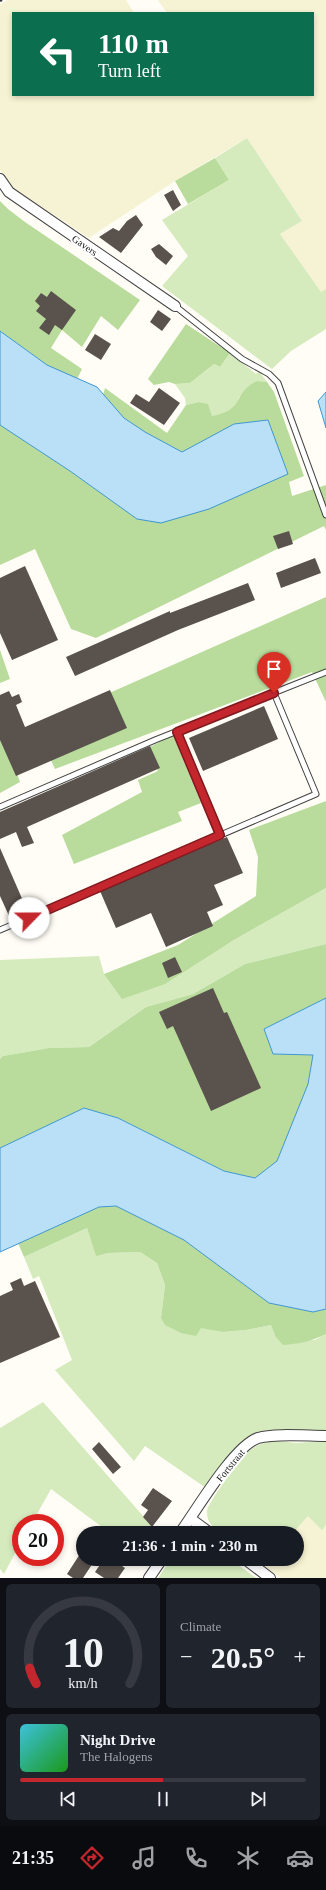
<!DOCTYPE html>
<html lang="en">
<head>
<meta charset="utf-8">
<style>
	body { margin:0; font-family:"Times New Roman",serif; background:#20242c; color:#f1f3f6; height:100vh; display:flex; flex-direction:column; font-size:15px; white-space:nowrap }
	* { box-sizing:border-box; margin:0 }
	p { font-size:13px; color:#9ea1a6 }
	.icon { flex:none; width:22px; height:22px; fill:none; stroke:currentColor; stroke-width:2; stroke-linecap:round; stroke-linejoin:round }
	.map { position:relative; height:1578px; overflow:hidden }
	.details { display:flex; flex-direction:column; gap:6px; padding:6px; background:#0d0f14; flex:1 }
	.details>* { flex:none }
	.guide { position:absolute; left:12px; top:12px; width:302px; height:84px; border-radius:0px; box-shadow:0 2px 6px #0003; background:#0b6e4f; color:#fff; overflow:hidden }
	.speed { position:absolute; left:12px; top:1514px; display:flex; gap:8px; font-size:20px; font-weight:700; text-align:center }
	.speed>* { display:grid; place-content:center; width:52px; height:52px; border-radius:50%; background:#171b24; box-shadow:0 2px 6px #0003; line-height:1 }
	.speed .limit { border:6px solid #d22; background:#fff; color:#111 }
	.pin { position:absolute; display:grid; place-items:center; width:34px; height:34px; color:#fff; margin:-41px -17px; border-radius:50% 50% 50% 0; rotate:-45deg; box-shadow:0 0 4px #0007 }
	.pin .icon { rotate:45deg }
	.me { position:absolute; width:44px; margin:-22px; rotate:67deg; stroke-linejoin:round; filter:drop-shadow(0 0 3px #0008) }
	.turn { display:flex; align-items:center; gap:14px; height:84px; padding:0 20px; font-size:18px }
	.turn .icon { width:52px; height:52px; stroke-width:2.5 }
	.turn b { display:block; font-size:28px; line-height:34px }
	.big { font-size:30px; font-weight:700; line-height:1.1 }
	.details .card { flex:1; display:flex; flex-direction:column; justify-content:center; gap:6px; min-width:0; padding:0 14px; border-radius:6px; background:#20242c }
	.details .dial { align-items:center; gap:0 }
	.dial svg { height:104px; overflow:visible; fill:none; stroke:#363941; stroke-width:7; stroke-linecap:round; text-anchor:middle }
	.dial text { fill:#f1f3f6; stroke:none }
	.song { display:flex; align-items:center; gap:12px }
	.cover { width:48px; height:48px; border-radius:6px; background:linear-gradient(135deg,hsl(190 70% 55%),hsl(120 70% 35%)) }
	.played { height:4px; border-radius:2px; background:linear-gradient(90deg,#c4262e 50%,#363941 50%) }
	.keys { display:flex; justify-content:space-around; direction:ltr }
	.heat { display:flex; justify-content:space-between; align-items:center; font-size:22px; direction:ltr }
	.details .tiles { flex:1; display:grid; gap:6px; grid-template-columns:1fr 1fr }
	.card:last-child { grid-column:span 2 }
	.trip { position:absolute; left:76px; top:1526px; width:228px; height:40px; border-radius:20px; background:#171b24; box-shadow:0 2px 6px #0003; font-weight:700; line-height:40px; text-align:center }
	.tabs { display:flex; height:64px; justify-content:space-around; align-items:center; background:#090b0e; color:#9ea1a6 }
	.tabs .icon { width:28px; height:28px }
	.tabs .selected { color:#c4262e }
	.tabs b { font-size:18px; color:#f1f3f6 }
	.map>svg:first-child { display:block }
</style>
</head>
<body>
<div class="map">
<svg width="326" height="1578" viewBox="0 0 326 1578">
	<rect width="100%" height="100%" fill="#fffdf5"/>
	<!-- farmland -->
	<path fill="#f6f3d4" d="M8,0H126L134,13H13V95H313V13H167L158,0H326V289L321,293L280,234L302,221L247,138L175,181L89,238L13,188L0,170V4Z
		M309,1515L322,1529L326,1525V1578H281L264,1566L270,1559H297V1533H293Z"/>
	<!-- green -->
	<path fill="#d5ebbd" d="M247,138L302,221L280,234L321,292L326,289V329L291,351L272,369L162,286L188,256L162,220L229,180L215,158Z
		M230,353L256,374L259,371L267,382L257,381L239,398L235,408L226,414L212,416L207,404L199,402L186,405L185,398L175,384L190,383L214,364L220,367Z
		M326,888V944L245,964L193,994L146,1007L89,1047L49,1048L3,1056L0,1059V960L99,956L104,974L232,941Z
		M87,1228L96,1255L108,1253L140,1252L157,1263L165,1285L161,1318L223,1332L246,1330L271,1325L275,1336L315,1340L326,1334V1431C305,1434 281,1428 261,1431C240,1435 218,1471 206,1488L145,1446L134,1461L55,1370L72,1360L39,1276L33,1279L24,1257Z
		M43,1402L158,1533H110L51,1489L32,1523H21V1542L4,1574L0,1569V1428Z
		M278,1441L297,1443L326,1441V1525L322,1530L308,1516L293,1533H220C213,1527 206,1521 207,1511C208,1502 242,1457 249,1451C258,1443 268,1442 278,1441Z
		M171,1559H230L256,1578H158Z"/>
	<!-- forest -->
	<path fill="#b9dc9c" d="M215,158L229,180L188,204L175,181Z
		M0,201L8,209L25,222L140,300L118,330L101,316L82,347L62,330L51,348L82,369L77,379L47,365L0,331Z
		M186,324L230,353L220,367L214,364L190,383L175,384L169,382L154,385L148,379Z
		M257,381L267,382L274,392L304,476L289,482L292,496L326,485V530L324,526L96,638L71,629L35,549L0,565V425L70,471L137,519L275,442L268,420L234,424L182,452L145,432L124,418L103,395L105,388L167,433L186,405L199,402L208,404L212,416C246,410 232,393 257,381Z
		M326,597V702L312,672L55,769L35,726Z
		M0,650L10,679L0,683Z
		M3,734L20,782L0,793V735Z
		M173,735L201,803L178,812L182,821L74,864L62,835L142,792L138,780L158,771L148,748Z
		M326,801V888L232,941L165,984L122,999L104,974L178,945L256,896L258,857L249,830Z
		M326,944V998L264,1029L273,1054L313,1055L308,1084L277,1161L255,1179L224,1171L118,1118L84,1108L0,1148V1059L3,1056L49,1048L89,1047L146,1007L193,994L245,964Z
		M116,1206L184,1240L269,1303L313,1312L326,1309V1334C312,1341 299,1344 283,1345L275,1336L271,1325L246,1330L223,1332L201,1328L196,1336L181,1333L165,1325L161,1318L165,1285L157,1263L140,1252L108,1253L96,1256L87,1228L24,1257L18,1243L99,1207Z"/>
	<!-- water -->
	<path fill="#b9e0f7" stroke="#3f96cf" d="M0,331L47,365L97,387L124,418L145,432L182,452L234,424L268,420L288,474L209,509L161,523L137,519L70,471L0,425Z
		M326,392V428L318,401Z
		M326,998V1309L313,1312L269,1303L184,1240L116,1206L99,1207L0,1252V1148L84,1108L118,1118L224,1171L255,1178L277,1161L308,1084L313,1055L273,1054L264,1029Z"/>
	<!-- building -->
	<path fill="#5a524d" d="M173,190L181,205L173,211L164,195Z
		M136,215L143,225L121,253L99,237L113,228L119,231L127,221Z
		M159,244L173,256L166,265L156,257L151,249Z
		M51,291L76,310L62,330L55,325L49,335L39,328L46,319L36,311L40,306L35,301L41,293L47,297Z
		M158,310L171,319L162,331L150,322Z
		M95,334L111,344L101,360L85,350Z
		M159,388L180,403L164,425L130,403L136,394L149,402Z
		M289,531L293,544L278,549L273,536Z
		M315,558L321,573L281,588L276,573Z
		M25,566L58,640L12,660L0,633V578Z
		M248,583L255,600L178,630L75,676L66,657L170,611V613Z
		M110,690L127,728L16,776L0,740V695L9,691L12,697L19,694L22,702L16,705L25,727Z
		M264,706L278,739L203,771L189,738Z
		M150,746L160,768L27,827L34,843L22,847L16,832L0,839V812Z
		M227,837L243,873L214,885L223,905L207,912L213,926L166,947L151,913L116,928L100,891Z
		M0,848L27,910L10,918L0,896Z
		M175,957L182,972L168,978L162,963Z
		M213,988L224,1013L227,1012L261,1088L211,1111L173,1026L167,1029L159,1012Z
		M21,1278L24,1286L35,1281L60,1337L0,1363V1296L13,1290L10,1283Z
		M99,1442L121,1467L113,1474L92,1449Z
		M153,1488L172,1501L152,1527L143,1517L148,1510L141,1505Z
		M80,1554L83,1556V1559H87L93,1563L83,1578H73L67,1574Z
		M104,1559H112L125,1568L118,1578H104L95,1572Z"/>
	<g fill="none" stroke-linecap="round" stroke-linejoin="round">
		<defs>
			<path id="lane" d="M175,306L242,359L269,374L278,383L326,515
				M177,732L220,835
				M0,807L155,740L326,672
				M0,930L316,794L274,693"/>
			<path id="street" d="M0,179L9,192L175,306
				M191,1519L210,1533
				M180,1533C196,1511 234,1446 258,1438C275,1433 307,1436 326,1436
				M245,1559L270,1578
				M149,1578L162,1559"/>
		</defs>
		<!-- lane casing -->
		<use href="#lane" stroke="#444" stroke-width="7"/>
		<!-- street casing -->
		<use href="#street" stroke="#444" stroke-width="12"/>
		<!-- path -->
		<path stroke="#333" stroke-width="2.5" stroke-dasharray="4 2" stroke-linecap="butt" d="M0,1L2,0"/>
		<!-- lane -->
		<use href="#lane" stroke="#fff" stroke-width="5"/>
		<!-- street -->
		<use href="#street" stroke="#fff" stroke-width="10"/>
	</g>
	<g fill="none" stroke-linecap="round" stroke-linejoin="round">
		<defs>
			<path id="route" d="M29,918L220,835L177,732L274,693"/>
		</defs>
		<!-- route casing -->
		<use href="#route" stroke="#7f191e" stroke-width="10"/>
		<!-- route -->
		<use href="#route" stroke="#c4262e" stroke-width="7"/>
	</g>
	<g text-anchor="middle" stroke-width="4" stroke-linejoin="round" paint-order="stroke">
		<!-- street labels -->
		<g font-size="10" fill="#111" stroke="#fff">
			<text transform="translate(85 245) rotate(35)" y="4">Gavers</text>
			<text transform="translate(230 1465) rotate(-51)" y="4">Fortstraat</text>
		</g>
	</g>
</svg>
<div class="speed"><div class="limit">20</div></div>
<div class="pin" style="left:274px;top:693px;background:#d93025"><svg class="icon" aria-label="arrive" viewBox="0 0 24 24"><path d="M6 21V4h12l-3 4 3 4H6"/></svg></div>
<svg class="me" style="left:29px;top:918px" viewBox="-20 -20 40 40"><circle r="19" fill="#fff"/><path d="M0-13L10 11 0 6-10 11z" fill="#c4262e"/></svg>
<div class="trip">21:36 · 1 min · 230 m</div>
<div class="guide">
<div class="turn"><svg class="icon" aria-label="left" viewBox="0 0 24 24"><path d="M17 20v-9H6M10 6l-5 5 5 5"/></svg><div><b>110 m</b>Turn left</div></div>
</div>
</div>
<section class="details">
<div class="tiles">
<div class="card dial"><svg viewBox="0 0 100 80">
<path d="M14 69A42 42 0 1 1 86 69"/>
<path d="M14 69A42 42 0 0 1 9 57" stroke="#c4262e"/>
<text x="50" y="56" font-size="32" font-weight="700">10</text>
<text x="50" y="72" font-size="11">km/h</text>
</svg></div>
<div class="card"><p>Climate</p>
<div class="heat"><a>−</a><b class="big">20.5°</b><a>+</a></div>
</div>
<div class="card">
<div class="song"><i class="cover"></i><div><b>Night Drive</b><p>The Halogens</p></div></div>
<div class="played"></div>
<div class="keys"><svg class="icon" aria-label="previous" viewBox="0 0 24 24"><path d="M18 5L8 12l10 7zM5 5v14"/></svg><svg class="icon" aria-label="pause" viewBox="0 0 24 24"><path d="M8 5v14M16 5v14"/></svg><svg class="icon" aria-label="next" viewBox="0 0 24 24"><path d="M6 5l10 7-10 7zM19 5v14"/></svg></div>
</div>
</div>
</section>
<nav class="tabs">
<b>21:35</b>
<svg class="icon selected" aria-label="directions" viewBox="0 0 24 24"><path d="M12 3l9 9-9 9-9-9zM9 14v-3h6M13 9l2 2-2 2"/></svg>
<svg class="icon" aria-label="music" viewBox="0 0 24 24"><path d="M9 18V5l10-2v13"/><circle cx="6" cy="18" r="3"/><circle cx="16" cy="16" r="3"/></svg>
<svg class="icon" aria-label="phone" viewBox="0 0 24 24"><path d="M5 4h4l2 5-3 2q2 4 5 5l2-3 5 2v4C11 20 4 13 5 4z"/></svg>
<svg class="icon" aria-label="climate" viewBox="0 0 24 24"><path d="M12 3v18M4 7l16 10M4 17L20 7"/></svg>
<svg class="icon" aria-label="car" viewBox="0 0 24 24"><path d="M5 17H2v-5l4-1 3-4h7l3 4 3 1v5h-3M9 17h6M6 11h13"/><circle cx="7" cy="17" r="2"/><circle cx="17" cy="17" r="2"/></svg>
</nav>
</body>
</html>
